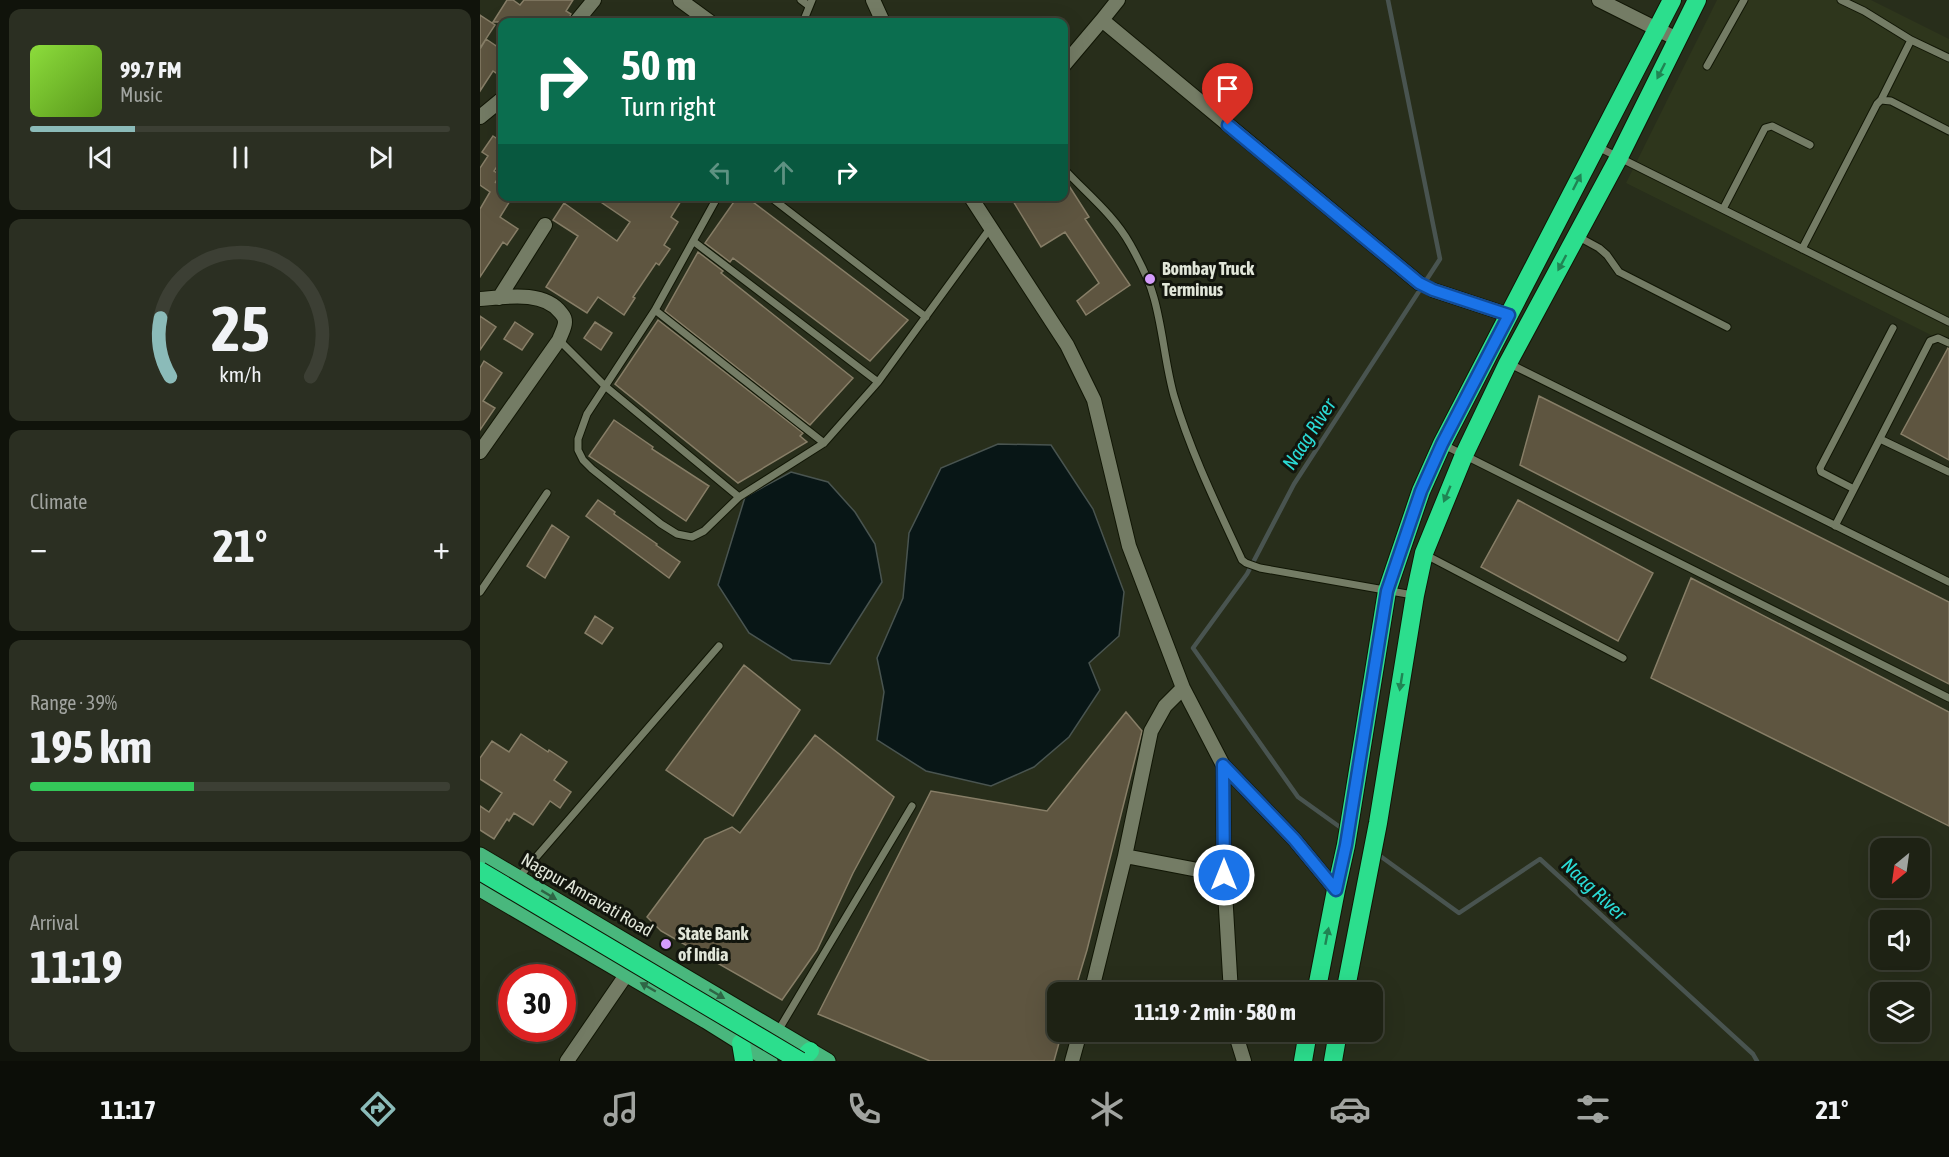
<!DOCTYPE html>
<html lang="en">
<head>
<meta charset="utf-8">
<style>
	body { margin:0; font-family:"Asap Condensed",sans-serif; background:#2b2f22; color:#f1f3f6; height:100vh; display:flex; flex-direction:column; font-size:22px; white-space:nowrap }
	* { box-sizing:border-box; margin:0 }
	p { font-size:20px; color:#a1a4a0 }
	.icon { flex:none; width:33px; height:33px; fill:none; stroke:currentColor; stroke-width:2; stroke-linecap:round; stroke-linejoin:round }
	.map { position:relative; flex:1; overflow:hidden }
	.drawer { display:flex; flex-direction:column; gap:9px; padding:9px; background:#10130b; width:480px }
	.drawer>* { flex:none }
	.banner { position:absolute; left:18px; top:18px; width:570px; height:183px; border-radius:12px; box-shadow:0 6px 24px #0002,0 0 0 2px #3c3f34; background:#0b6e4f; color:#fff; overflow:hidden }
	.needle { width:39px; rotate:209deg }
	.tools { position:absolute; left:1390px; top:838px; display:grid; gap:12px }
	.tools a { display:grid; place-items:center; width:60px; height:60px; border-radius:12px; background:#1e2214; box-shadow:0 6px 24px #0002,0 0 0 2px #3c3f34; font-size:30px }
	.speed { position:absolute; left:18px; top:964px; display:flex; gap:12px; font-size:30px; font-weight:700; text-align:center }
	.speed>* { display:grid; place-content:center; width:78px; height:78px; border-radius:50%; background:#1e2214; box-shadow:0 6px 24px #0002,0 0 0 2px #3c3f34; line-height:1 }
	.speed .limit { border:9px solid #d22; background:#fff; color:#111 }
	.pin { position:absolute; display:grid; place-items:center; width:51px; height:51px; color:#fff; margin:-62px -26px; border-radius:50% 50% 50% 0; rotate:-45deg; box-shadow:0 0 6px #0007 }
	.pin .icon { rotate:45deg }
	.me { position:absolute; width:66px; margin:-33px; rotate:0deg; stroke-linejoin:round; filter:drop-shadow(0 0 4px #0008) }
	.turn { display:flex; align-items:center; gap:21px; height:126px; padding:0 24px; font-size:27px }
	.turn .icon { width:78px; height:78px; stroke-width:2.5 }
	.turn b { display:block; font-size:42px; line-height:51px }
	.lanes { display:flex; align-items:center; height:57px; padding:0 24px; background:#0003; justify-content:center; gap:30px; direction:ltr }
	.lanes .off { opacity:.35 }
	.big { font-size:45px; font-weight:700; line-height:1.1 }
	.drawer .tile { flex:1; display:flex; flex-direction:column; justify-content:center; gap:9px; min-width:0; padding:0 21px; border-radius:12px; background:#2b2f22 }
	.drawer .dial { align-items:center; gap:0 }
	.dial svg { height:156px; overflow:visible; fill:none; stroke:#3c3f34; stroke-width:7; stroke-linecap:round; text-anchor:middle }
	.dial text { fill:#f1f3f6; stroke:none }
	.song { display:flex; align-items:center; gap:18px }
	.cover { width:72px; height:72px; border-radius:9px; background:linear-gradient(135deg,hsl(90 70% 55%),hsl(90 70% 35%)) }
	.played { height:6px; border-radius:3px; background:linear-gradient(90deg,#8bbbb9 25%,#3c3f34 25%) }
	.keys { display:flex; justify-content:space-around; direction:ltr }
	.heat { display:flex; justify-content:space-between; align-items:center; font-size:33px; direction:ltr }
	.charge { height:9px; border-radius:4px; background:linear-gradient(90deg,#34c759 39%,#3c3f34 0) }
	.trip { position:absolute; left:567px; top:982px; width:336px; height:60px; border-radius:12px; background:#1e2214; box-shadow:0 6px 24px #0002,0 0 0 2px #3c3f34; font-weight:700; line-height:60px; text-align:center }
	.menu { display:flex; height:96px; justify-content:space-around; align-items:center; background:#0c0e08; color:#a1a4a0 }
	.menu .icon { width:42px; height:42px }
	.menu .selected { color:#8bbbb9 }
	.menu b { font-size:27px; color:#f1f3f6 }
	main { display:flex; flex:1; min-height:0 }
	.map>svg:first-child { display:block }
</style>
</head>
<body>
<main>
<section class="drawer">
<div class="tile">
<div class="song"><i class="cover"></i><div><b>99.7 FM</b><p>Music</p></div></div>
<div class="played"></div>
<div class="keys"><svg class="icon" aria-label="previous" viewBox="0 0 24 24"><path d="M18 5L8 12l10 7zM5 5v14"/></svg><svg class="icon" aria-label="pause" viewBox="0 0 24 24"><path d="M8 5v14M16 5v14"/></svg><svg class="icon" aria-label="next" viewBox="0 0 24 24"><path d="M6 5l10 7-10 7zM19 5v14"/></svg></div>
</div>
<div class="tile dial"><svg viewBox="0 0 100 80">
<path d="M14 69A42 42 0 1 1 86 69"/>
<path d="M14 69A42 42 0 0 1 9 39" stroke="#8bbbb9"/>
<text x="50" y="56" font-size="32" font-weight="700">25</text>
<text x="50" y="72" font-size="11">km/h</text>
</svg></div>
<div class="tile"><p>Climate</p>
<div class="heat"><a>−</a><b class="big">21°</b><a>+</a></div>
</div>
<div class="tile"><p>Range · 39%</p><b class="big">195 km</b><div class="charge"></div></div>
<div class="tile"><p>Arrival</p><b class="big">11:19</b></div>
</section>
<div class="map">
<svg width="1469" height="1061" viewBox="0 0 1469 1061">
	<rect width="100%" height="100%" fill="#282e1b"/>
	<!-- built -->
	<path fill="#2e361c" d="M1237,0H1391L1469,39V344L1146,183Z"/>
	<!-- water -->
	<path fill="#081616" stroke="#495450" stroke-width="1.5" d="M518,444L571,445L613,509L644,592L639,636L609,663L620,690L589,737L554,767L511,786L446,771L397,740L404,692L397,658L423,598L429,533L461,468Z
		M311,472L348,482L375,512L395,544L402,582L350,664L312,660L269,633L238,585L265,497Z"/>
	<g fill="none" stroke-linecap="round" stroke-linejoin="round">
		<!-- stream -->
		<path stroke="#495450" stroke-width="4.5" d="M864,830L818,797L713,648L767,574L814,484L960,259L908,0
			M896,853L979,913L1060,859L1273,1054L1277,1061"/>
	</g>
	<!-- building -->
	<path fill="#5e5540" stroke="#877e67" stroke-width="1.5" d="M27,0H33L40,5L44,0H93L86,11L91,14L87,22H13Z
		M0,15L15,25L0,48Z
		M6,39L22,50V77L13,71L0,91V49Z
		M13,136L22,142V159L14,171L20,175L15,183L22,174V196H33L20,217L38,229L27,245L23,242L0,277V209L10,192L0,185V168L8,156L2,152Z
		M584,178L609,217L605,219L650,285L606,315L597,301L619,283L585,232L561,247L530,196H584Z
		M112,196H204L191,217L198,222L184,245L190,249L179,265L176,263L153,297L155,298L144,315L118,297L107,313L66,287L98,236L73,220L84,203L137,241L150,222Z
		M258,196H265L428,320L390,361L253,258L250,262L225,243Z
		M218,252L243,271L241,273L373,378L330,425L185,311Z
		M0,316L16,327L0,350Z
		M178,320L323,433L320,436L327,442L258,483L135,384Z
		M35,322L53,334L42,350L24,339Z
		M115,322L132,333L121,350L104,338Z
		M1468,348L1469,349V460L1421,434Z
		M4,361L22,373L3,401L15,408L0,430V368Z
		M1059,396L1469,602V684L1040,465Z
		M134,420L173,447L172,449L229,486L206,521L109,456Z
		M118,500L135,512L134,514L177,544L176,545L200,562L189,578L106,516Z
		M1038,500L1173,573L1138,641L1001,567Z
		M72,525L89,537L65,578L47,566Z
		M1211,578L1469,712V826L1171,678Z
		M115,616L133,628L122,644L105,633Z
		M264,665L320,710L253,816L186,770Z
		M646,712L662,731L607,950L594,993H578V1032H582L574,1061H450L338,1014L451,791L567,811Z
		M41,734L68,752L69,750L87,762L74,780L91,792L80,808L70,801L53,825L34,813L29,821L27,819L14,839L0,830V806L9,812L22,793L0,779V758L12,741L29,752Z
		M335,735L414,797L373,873L337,950L302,1000L181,931L167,917L225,839L252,827L260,833Z"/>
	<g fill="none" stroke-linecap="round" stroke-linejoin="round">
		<defs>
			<path id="lane" d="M321,0L329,6
				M1361,0L1384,11L1431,40L1469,58
				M323,22L332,0
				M1227,66L1264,0
				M1401,100L1431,40
				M1118,147L1469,322
				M584,169C606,193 634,215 650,244C659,260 669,279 674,298C683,330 685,364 694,396C711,453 737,506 762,560L766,563L780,568L933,595
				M238,196L175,310L107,414L98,439V450L103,460L112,469L181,524L197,534L212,537L224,531L259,497L344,443L398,382L511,227
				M289,196L446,317
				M1243,209L1285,128L1292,126L1330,145
				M1097,236L1119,248L1127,255L1139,272L1247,327
				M213,241L398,382
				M1322,249L1397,104L1401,100L1411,101L1469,131
				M175,310L344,443
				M79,340L125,386L259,497
				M1028,363L1469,582
				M1400,439L1469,472
				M962,444L1469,698
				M1374,489L1341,472L1340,468L1413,328
				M1355,526L1450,341L1458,338L1469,343
				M946,555L1143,658
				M0,592L67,493
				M39,877L239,646
				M298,1031L432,806"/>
			<path id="street" d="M200,0L230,22
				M393,0L403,22
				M1119,0L1197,39
				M622,20L638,0
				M96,22L114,0
				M584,65L622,20L939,283
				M0,117L22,99
				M490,196L587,345L614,400L649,546L703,688L743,765L814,839L856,890
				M953,290L1029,315
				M19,298L65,225
				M0,299C25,297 64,290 81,313C84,317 85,317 85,322C85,328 81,334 79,340L0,452
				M743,765L744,875L751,993
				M645,856L744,875
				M612,989L628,993
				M611,993L645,856L671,731L685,706L703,688
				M755,1032L764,1061
				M87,1061L146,975
				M592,1061L600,1032"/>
			<path id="primary" d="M0,855L348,1061
				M0,889L226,1021L290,1061"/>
			<path id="highway" d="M836,993L856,890L866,845L907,591L941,491L962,444L1192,0
				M865,993L898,823L935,595L944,553L984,455L1028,363L1139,157L1217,0
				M261,1043L264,1061
				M320,1061L330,1051
				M823,1061L828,1032
				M853,1061L858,1032"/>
		</defs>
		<!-- lane casing -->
		<use href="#lane" stroke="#111605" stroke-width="9"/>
		<!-- street casing -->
		<use href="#street" stroke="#111605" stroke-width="16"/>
		<!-- primary casing -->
		<use href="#primary" stroke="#111605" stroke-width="17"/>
		<!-- highway casing -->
		<use href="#highway" stroke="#111605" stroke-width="20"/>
		<!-- lane -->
		<use href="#lane" stroke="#747c65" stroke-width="7"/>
		<!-- street -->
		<use href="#street" stroke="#747c65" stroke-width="14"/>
		<!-- primary -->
		<use href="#primary" stroke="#49b77d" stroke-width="15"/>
		<!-- highway -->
		<use href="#highway" stroke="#2cde8d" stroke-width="18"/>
		<defs>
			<path id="highway-bridge" d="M0,871L320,1061"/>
		</defs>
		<!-- highway-bridge casing -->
		<use href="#highway-bridge" stroke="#111605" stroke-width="20" stroke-linecap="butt"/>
		<!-- highway-bridge -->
		<use href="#highway-bridge" stroke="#2cde8d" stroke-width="18"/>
	</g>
	<!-- one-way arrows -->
	<defs><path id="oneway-solid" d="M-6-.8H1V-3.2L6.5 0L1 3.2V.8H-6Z" transform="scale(1.5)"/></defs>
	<g fill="#208453">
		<use href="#oneway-solid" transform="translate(1181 71) rotate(117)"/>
		<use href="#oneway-solid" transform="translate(1097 182) rotate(-63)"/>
		<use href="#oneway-solid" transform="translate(1082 263) rotate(118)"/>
		<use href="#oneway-solid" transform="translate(967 494) rotate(113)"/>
		<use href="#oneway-solid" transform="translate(921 682) rotate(99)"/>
		<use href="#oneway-solid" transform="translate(847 936) rotate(-79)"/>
	</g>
	<g fill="#2e6645">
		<use href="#oneway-solid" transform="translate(69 895) rotate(31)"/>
		<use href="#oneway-solid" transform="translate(168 987) rotate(-150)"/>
		<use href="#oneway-solid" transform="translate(237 994) rotate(31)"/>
	</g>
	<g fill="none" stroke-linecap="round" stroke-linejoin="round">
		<defs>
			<path id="route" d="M744,875L743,765L814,839L856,890L866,845L907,591L941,491L962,444L1029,315L953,290L939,283L748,125"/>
		</defs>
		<!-- route casing -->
		<use href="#route" stroke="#114b97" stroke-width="15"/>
		<!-- route -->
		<use href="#route" stroke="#1a73e8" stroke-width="10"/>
	</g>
	<!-- markers -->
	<g fill="#d49cfb" stroke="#12150d" stroke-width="2">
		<circle cx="670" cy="279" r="6"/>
		<circle cx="186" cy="944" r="6"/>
	</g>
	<g text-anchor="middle" stroke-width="6" stroke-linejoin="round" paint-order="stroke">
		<!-- poi labels -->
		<g font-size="18" font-weight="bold" fill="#e1e6d9" stroke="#12150d" text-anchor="start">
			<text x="682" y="275">Bombay Truck<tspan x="682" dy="21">Terminus</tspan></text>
			<text x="198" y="940">State Bank<tspan x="198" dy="21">of India</tspan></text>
		</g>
		<!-- street labels -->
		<g font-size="18" fill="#e1e6d9" stroke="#12150d">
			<text transform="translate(107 895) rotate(30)" y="6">Nagpur Amravati Road</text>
		</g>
		<!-- water labels -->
		<g font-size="20" font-style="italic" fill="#2bdbd6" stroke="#12150d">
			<text transform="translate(829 434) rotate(-57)" y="7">Naag River</text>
			<text transform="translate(1114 889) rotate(43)" y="7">Naag River</text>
		</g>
	</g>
</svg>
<div class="tools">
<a><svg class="needle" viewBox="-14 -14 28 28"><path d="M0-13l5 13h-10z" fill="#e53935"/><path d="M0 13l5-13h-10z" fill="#a1a4a0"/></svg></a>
<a><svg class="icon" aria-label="sound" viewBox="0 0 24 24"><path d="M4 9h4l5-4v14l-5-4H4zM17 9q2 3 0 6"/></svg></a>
<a><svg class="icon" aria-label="layers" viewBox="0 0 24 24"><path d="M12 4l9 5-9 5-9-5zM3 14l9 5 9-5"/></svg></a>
</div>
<div class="speed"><div class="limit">30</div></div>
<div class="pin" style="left:748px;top:125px;background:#d93025"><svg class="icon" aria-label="arrive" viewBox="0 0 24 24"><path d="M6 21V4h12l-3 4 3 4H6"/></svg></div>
<svg class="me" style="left:744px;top:875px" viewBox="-20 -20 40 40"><circle r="17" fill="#1a73e8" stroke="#fff" stroke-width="3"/><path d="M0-11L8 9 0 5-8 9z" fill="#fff"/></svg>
<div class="trip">11:19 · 2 min · 580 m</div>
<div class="banner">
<div class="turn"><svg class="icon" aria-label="right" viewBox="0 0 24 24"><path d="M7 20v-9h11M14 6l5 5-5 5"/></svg><div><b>50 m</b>Turn right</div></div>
<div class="lanes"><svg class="icon off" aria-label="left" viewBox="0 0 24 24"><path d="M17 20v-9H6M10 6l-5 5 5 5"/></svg><svg class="icon off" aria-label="ahead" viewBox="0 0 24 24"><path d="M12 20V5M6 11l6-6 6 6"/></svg><svg class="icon" aria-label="right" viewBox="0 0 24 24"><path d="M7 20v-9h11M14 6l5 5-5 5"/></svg></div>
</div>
</div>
</main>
<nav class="menu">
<b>11:17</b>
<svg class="icon selected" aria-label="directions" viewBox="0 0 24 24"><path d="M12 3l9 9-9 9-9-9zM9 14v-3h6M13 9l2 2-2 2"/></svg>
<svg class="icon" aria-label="music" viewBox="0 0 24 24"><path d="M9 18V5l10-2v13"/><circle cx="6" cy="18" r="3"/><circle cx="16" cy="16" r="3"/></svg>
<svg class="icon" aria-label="phone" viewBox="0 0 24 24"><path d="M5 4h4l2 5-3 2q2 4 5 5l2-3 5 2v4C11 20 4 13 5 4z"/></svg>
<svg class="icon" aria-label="climate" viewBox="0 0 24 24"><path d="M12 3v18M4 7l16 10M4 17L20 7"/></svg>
<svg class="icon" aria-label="car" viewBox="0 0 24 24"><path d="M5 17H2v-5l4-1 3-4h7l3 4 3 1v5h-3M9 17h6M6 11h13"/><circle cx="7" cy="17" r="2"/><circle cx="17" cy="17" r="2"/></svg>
<svg class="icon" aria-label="filters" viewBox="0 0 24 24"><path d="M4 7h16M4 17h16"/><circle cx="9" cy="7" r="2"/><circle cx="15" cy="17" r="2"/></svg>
<b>21°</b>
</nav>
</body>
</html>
